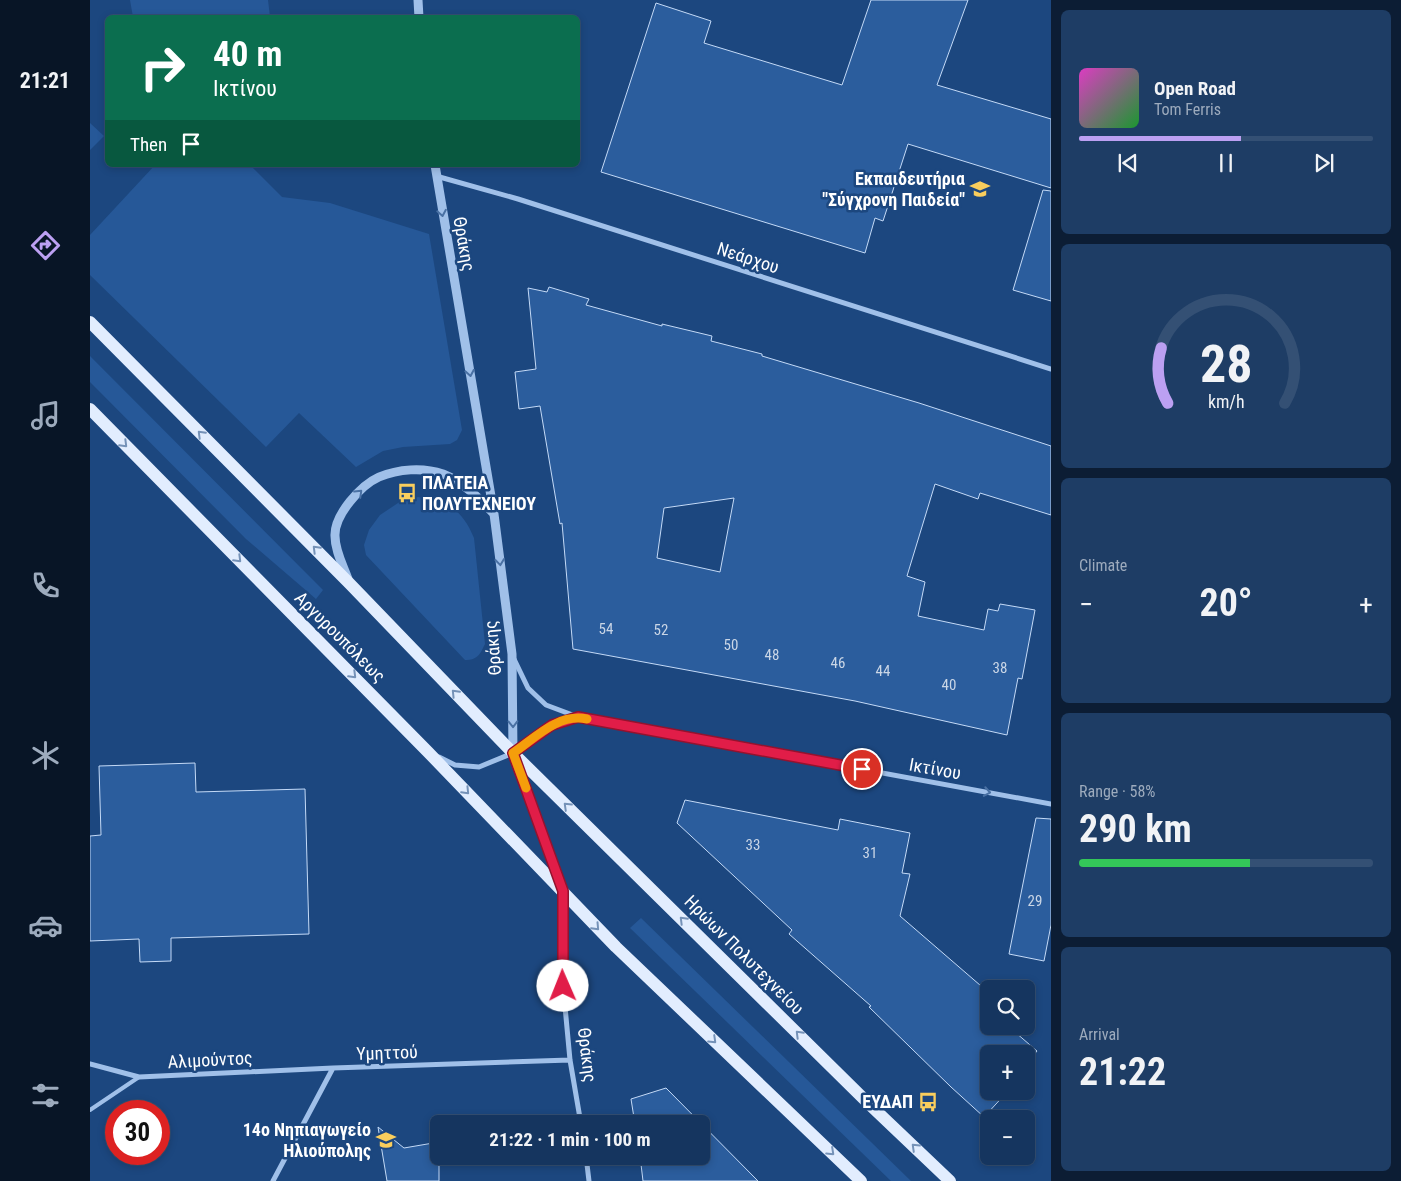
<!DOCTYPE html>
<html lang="en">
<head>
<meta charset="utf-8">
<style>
	body { margin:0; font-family:"Roboto Condensed",sans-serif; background:#1e3d65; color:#f1f3f6; height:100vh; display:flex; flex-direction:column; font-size:19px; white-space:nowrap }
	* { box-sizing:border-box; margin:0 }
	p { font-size:16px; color:#9dabbd }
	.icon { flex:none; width:28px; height:28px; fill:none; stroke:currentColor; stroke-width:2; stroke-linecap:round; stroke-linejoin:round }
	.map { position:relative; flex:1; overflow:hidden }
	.panel { display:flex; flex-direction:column; gap:10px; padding:10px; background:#0c1d34; width:350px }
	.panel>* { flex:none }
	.hud { position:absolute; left:15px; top:15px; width:475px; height:152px; border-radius:8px; box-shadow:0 2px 8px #0003,0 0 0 1px #345074; background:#0b6e4f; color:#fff; overflow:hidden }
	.fabs { position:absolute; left:890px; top:980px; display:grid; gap:10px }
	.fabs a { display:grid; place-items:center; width:55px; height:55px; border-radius:8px; background:#15355f; box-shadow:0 2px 8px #0003,0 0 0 1px #345074; font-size:25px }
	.speed { position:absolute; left:15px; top:1100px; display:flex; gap:10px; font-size:25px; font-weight:700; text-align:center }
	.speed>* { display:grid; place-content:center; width:65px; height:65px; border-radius:50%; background:#15355f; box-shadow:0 2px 8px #0003,0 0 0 1px #345074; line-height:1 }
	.speed .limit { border:8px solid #d22; background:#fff; color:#111 }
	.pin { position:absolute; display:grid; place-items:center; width:42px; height:42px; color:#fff; margin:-21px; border:2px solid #fff; border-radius:50%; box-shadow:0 1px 5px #0007 }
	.me { position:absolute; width:55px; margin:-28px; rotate:359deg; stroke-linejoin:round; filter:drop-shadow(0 0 4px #0008) }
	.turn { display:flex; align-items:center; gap:18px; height:105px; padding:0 25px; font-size:22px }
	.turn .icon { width:65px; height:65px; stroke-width:2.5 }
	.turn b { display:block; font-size:35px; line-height:42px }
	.then { display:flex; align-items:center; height:48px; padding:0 25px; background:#0003; gap:10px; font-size:19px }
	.big { font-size:38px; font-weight:700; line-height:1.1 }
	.panel .tile { flex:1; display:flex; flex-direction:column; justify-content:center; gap:8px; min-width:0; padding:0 18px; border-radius:8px; background:#1e3d65 }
	.panel .dial { align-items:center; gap:0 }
	.dial svg { height:130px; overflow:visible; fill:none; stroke:#345074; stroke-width:7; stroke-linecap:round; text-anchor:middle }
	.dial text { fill:#f1f3f6; stroke:none }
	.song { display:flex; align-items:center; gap:15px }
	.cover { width:60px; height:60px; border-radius:8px; background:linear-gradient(135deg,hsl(310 70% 55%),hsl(130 70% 35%)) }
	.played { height:5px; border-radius:2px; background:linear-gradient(90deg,#bca0f2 55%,#345074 55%) }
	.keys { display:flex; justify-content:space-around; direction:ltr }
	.heat { display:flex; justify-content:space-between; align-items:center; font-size:28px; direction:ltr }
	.charge { height:8px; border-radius:4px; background:linear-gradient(90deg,#34c759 58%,#345074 0) }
	.trip { position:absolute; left:340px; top:1115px; width:280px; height:50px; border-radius:8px; background:#15355f; box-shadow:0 2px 8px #0003,0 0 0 1px #345074; font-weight:700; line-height:50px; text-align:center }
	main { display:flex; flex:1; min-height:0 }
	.menu { display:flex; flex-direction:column; width:90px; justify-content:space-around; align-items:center; background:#081526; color:#9dabbd }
	.menu .icon { width:35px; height:35px }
	.menu .active { color:#bca0f2 }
	.menu b { font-size:22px; color:#f1f3f6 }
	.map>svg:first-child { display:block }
</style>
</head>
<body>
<main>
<nav class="menu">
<b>21:21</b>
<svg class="icon active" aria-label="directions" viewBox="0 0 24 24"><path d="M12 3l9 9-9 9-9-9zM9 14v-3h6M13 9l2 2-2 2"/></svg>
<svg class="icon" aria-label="music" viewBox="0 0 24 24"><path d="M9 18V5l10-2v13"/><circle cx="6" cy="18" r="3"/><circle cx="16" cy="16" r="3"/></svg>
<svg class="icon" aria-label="phone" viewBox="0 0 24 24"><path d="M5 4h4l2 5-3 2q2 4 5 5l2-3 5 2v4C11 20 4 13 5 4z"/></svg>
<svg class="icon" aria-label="climate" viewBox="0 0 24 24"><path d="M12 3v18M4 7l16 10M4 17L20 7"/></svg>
<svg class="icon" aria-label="car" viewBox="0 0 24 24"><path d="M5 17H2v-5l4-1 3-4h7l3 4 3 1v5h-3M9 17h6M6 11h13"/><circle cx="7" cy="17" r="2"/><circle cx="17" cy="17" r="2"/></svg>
<svg class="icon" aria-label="filters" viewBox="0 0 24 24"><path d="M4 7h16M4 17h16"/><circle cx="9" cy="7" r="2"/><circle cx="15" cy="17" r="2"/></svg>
</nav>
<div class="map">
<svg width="961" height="1181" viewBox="0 0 961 1181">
	<rect width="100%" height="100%" fill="#1c477f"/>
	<!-- green -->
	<path fill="#265898" d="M40,0H178L180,17H43Z
		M0,123L14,136L0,150Z
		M65,165H160L192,197L240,203L339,234L372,430L367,440L360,444L313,447L293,451L266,467L209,413L176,447L0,275V235Z
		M0,356L233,590L226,599L156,539L0,382Z
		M328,497C358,502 372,509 384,538L395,644C390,654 388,660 375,660L276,555L274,545L279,530L290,515L311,501Z
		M551,918L821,1181H801L540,928Z"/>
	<!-- building -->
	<path fill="#2b5d9d" stroke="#c4daf7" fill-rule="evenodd" d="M781,0H878L847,85L961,119V188L818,144L793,221L785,218L775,253L511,172L566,3L621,21L614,43L752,85Z
		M953,190L961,191V301L923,290Z
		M459,287L499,299L496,305L572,326V324L622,336L621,341L672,354V356L829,403L961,446V515L890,493L888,499L845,484L817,576L835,582L828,616L894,630L898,609L908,611L910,604L945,610L932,679L928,678L917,735L765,701L483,649L472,523L470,524L450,406L429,409L425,372L446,369L438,288L457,292ZM644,498L630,572L567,558L574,508Z
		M105,763L106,792L215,789L219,934L81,938V961L50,962L49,939L0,941V836L11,835L9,766Z
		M595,800L748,830L750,819L820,833L812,873L820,874L810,916L898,992L890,1002L899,1010V1026H918L947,1051L942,1057L946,1061L936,1071V1054H899V1091H918L894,1117L861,1087L779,1007L781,1006L699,934L702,930L587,823Z
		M946,818L961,819V925L954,961L919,954Z
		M576,1088L668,1181H553L550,1156H611V1124H545L541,1099Z
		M288,1127L314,1148L349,1142V1181H297Z"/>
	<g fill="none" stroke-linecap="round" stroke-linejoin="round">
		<!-- service -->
		<path stroke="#a0c0e9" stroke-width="4" d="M0,1110L49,1077"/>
		<!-- minor -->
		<path stroke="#a0c0e9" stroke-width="5" d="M346,176L428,199L961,369
			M424,659L438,688L456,705L488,717L961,804
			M349,757L365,765L389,767L423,753L461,725L487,717
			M473,894V985L480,1060L491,1124
			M0,1064L49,1077L243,1068
			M496,1156L499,1181
			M183,1181L243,1068L480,1060"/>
		<!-- tertiary -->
		<path stroke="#a0c0e9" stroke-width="9" d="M328,0L329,18
			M345,165L404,514L422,654L423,753L472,888
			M258,579C253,565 245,551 245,536C244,515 271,485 289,477C308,469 333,467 353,474C373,482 389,498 404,514"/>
		<!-- primary -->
		<path stroke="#e2edfe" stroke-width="12" d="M0,322L260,584L423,753L779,1104L860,1181
			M0,409L338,752L526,947L771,1181"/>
	</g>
	<!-- one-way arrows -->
	<defs><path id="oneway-chevron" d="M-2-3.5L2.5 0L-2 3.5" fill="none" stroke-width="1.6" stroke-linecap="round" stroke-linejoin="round" transform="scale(1.25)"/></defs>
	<g stroke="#4a71a4">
		<use href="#oneway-chevron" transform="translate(352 213) rotate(80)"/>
		<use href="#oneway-chevron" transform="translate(380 373) rotate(80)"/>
		<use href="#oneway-chevron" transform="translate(269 493) rotate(-44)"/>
		<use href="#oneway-chevron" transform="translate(410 562) rotate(83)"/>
		<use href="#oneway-chevron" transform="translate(423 724) rotate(89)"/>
		<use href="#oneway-chevron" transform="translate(897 792) rotate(10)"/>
	</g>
	<g stroke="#7592b8">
		<use href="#oneway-chevron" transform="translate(111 434) rotate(-135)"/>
		<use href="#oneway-chevron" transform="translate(34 444) rotate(45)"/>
		<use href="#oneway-chevron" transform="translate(226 549) rotate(-135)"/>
		<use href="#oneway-chevron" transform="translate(148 559) rotate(45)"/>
		<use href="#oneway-chevron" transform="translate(263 675) rotate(45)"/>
		<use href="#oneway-chevron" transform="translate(365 693) rotate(-134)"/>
		<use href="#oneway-chevron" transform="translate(376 791) rotate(46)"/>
		<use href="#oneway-chevron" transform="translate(477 806) rotate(-136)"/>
		<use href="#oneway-chevron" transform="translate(593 920) rotate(-135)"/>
		<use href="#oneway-chevron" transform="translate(506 927) rotate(47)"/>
		<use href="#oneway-chevron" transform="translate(709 1034) rotate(-135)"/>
		<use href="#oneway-chevron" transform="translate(623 1040) rotate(44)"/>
		<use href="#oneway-chevron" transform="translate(825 1147) rotate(-136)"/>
		<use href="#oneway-chevron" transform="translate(741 1152) rotate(43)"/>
	</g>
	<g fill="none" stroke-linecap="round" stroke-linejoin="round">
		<defs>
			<path id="route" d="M473,986V891L423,753L462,725L488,717L772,769"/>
		</defs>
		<!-- route casing -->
		<use href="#route" stroke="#92132f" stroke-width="12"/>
		<!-- route -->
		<use href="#route" stroke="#e11d48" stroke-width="9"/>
		<!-- slow -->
		<path stroke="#f59e0b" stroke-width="9" d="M436,788L423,753C445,738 468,713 497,719"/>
	</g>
	<!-- icons -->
	<defs>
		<symbol id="school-bare" viewBox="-9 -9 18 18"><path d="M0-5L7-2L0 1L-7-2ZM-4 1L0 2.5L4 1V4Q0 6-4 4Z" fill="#f9ce5d" stroke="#1c477f" stroke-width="2.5" paint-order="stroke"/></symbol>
		<symbol id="bus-bare" viewBox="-9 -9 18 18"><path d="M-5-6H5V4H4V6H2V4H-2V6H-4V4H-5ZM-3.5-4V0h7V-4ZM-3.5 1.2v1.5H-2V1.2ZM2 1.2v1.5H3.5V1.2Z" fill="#f9ce5d" stroke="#1c477f" stroke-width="2.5" paint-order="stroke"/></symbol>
	</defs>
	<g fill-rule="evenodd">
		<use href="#school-bare" x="876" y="175" width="28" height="28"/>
		<use href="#bus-bare" x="303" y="479" width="28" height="28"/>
		<use href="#bus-bare" x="824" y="1088" width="28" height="28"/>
		<use href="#school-bare" x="282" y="1126" width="28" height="28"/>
	</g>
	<g text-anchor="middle" stroke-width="5" stroke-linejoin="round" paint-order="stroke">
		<!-- number labels -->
		<g font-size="15" fill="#cad6e6">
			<text x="516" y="634">54</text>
			<text x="571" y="635">52</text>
			<text x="641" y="650">50</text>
			<text x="682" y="660">48</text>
			<text x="748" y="668">46</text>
			<text x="910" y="673">38</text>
			<text x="793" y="676">44</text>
			<text x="859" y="690">40</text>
			<text x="663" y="850">33</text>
			<text x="780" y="858">31</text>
			<text x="945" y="906">29</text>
		</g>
		<!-- poi labels -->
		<g font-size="18" font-weight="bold" fill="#fff" stroke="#1c477f" text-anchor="end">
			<text x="875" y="185">Εκπαιδευτήρια<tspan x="875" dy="21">"Σύγχρονη Παιδεία"</tspan></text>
			<text x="332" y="489" text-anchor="start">ΠΛΑΤΕΙΑ<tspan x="332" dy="21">ΠΟΛΥΤΕΧΝΕΙΟΥ</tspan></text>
			<text x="823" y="1108">ΕΥΔΑΠ</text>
			<text x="281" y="1136">14ο Νηπιαγωγείο<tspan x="281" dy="21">Ηλιούπολης</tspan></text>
		</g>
		<!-- street labels -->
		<g font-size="18" fill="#fff" stroke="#1c477f">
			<text transform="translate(374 244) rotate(80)" y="6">Θράκης</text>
			<text transform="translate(658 258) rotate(18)" y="6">Νεάρχου</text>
			<text transform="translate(250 637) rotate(45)" y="6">Αργυρουπόλεως</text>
			<text transform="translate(403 648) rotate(-95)" y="6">Θράκης</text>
			<text transform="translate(845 769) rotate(10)" y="6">Ικτίνου</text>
			<text transform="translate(654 955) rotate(45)" y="6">Ηρώων Πολυτεχνείου</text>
			<text transform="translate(297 1053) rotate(-2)" y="6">Υμηττού</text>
			<text transform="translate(497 1055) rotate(83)" y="6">Θράκης</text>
			<text transform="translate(120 1060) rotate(-3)" y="6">Αλιμούντος</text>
		</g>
	</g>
</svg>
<div class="fabs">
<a><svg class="icon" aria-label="search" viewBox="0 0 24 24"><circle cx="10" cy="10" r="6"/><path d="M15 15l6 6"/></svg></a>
<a>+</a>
<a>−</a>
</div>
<div class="speed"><div class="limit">30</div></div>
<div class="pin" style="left:772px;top:769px;background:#d93025"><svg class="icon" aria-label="arrive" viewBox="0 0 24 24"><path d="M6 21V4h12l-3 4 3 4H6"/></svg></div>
<svg class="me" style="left:473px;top:986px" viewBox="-20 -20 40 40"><circle r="19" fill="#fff"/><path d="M0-13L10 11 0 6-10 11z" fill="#e11d48"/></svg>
<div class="trip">21:22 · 1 min · 100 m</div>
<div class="hud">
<div class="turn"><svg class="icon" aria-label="right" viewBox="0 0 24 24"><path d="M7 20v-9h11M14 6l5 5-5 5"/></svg><div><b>40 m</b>Ικτίνου</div></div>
<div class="then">Then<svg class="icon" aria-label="arrive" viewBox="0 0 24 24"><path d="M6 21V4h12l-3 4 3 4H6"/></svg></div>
</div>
</div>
<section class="panel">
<div class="tile">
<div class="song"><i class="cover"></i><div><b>Open Road</b><p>Tom Ferris</p></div></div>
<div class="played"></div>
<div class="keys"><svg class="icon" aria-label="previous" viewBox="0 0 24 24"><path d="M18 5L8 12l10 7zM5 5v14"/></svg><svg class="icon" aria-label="pause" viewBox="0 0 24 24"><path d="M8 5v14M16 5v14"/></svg><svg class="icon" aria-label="next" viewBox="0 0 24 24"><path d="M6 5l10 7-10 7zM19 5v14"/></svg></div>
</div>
<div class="tile dial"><svg viewBox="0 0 100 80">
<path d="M14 69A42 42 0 1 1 86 69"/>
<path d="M14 69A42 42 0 0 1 10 35" stroke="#bca0f2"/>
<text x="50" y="56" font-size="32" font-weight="700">28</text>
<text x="50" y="72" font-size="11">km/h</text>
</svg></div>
<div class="tile"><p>Climate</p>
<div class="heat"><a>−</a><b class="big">20°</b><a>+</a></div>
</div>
<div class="tile"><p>Range · 58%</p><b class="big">290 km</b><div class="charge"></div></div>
<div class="tile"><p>Arrival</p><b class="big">21:22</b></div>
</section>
</main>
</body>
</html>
